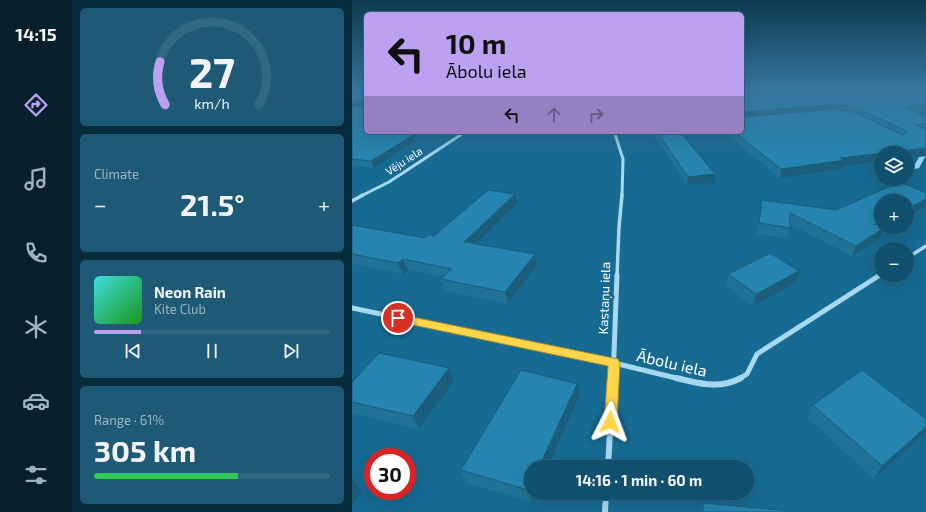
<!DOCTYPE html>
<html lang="en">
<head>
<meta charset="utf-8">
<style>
	body { margin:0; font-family:"Exo 2",sans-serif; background:#1e5a76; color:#f1f3f6; height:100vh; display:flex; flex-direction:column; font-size:15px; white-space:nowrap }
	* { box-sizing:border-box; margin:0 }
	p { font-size:13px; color:#9cb5c2 }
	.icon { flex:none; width:22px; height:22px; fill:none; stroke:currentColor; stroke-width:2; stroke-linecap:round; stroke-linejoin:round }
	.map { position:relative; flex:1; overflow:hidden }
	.panel { display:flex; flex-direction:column; gap:8px; padding:8px; background:#092c3c; width:280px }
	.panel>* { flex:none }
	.hud { position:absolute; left:12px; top:12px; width:380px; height:122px; border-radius:6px; box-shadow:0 4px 16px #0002,0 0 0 1px #306781; background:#bca0f2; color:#111; overflow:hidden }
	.tools { position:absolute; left:522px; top:146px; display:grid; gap:8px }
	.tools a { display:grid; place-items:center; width:40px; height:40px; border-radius:50%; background:#11506e; box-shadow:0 4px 16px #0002,0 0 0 1px #306781; font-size:20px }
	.speed { position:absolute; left:12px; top:448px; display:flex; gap:8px; font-size:20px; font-weight:700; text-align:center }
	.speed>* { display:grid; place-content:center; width:52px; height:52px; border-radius:50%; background:#11506e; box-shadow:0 4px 16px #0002,0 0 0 1px #306781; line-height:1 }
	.speed .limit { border:6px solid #d22; background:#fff; color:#111 }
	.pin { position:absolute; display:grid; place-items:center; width:34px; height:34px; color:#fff; margin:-17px; border:2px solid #fff; border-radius:50%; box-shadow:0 1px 4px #0007 }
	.me { position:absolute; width:44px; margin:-22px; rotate:3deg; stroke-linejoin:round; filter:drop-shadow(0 0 3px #0008) }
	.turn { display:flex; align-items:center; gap:14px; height:84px; padding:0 16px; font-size:18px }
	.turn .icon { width:52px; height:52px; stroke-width:2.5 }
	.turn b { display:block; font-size:28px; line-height:34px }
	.lanes { display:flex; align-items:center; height:38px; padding:0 16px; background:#0003; justify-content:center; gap:20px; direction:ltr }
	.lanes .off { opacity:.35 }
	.big { font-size:30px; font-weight:700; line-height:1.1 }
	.panel .card { flex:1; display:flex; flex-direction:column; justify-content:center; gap:6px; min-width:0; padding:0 14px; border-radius:6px; background:#1e5a76 }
	.panel .dial { align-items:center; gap:0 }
	.dial svg { height:104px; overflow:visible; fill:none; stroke:#306781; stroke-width:7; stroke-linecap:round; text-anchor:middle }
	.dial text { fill:#f1f3f6; stroke:none }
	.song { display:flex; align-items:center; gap:12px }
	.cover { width:48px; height:48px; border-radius:6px; background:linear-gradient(135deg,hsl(180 70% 55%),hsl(120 70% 35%)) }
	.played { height:4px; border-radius:2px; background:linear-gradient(90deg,#bca0f2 20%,#306781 20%) }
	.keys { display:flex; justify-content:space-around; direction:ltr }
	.heat { display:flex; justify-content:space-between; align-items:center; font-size:22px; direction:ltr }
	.charge { height:6px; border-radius:3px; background:linear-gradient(90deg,#34c759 61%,#306781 0) }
	.trip { position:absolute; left:172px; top:460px; width:230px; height:40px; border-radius:20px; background:#11506e; box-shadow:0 4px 16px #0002,0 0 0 1px #306781; font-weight:700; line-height:40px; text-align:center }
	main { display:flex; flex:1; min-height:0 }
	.dock { display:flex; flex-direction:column; width:72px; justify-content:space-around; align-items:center; background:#07202c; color:#9cb5c2 }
	.dock .icon { width:28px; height:28px }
	.dock .active { color:#bca0f2 }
	.dock b { font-size:18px; color:#f1f3f6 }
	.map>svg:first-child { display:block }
</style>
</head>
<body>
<main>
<nav class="dock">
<b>14:15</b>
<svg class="icon active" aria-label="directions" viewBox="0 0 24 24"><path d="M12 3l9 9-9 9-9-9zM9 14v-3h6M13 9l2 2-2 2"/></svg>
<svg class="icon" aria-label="music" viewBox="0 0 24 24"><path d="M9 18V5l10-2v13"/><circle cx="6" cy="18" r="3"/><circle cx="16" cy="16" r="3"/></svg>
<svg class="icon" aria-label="phone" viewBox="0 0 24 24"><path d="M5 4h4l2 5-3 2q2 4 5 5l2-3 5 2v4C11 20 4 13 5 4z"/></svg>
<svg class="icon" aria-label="climate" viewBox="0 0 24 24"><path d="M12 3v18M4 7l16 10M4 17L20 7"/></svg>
<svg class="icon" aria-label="car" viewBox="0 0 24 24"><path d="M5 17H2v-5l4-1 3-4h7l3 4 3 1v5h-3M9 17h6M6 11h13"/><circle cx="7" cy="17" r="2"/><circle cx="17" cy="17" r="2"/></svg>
<svg class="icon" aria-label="filters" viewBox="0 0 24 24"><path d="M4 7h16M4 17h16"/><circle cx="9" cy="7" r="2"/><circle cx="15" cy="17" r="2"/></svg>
</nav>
<section class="panel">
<div class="card dial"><svg viewBox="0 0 100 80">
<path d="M14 69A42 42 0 1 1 86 69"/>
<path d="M14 69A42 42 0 0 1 10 36" stroke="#bca0f2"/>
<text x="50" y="56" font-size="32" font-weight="700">27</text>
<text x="50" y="72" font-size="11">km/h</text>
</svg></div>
<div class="card"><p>Climate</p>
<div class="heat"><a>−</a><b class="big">21.5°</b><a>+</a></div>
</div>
<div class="card">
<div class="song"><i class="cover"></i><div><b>Neon Rain</b><p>Kite Club</p></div></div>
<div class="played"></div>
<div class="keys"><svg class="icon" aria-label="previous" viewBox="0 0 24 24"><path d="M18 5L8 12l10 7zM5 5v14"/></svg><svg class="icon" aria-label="pause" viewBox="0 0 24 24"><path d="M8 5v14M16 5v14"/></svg><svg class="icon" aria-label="next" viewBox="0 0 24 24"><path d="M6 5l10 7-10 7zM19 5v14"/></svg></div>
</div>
<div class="card"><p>Range · 61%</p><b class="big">305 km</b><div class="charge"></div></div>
</section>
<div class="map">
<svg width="574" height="512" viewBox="0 0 574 512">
	<rect width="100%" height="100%" fill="#176a92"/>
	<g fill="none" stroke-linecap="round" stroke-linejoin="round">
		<!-- stream -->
		<path fill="#98d8f3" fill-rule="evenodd" d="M574,148V155L567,168L562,169L561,168L571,150Z"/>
		<!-- street-far4 -->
		<path stroke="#a6d9f0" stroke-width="2" d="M252,132H270
			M263,133L264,135
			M108,135L113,132"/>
		<!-- street-far3 -->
		<path stroke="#a6d9f0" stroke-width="3" d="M263,134L271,159L270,196
			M9,196L37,182L110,134"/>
		<!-- street-far2 -->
		<path stroke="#a6d9f0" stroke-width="3.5" d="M0,201L11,195
			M555,258L574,246
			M265,276L267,227L270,195
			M526,276L529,274"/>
		<!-- street-far1 -->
		<path stroke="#a6d9f0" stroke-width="5" d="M0,308L262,363L328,379
			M261,379L265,275
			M387,379L395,374L405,354L528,275"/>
		<!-- street -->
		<path stroke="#a6d9f0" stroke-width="6" d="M324,378C347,383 366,390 389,378
			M256,467L261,378
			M253,512L254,493"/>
	</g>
	<!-- wall -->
	<path fill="#217297" d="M0,88L14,132H63L62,142L22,168L0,166Z
		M390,88H574V112L566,113L574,116V156L491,166V169L428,178L374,134V132H390Z
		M300,132H328L362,183L335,185Z
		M574,193V207L532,228L528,238L500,256L438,224V228L436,238L405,234L410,200L484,210Z
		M165,204L124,244L185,265L156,304L93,291L89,279L91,277L56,270L51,274L1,264L0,265V225L73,238L82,236Z
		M376,274L444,283L401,306L374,286Z
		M97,368L102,381L67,429L0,413V382Z
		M227,396L179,493H184L180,502L114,483L109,470Z
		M461,405L574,419V430L571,435L522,479L456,418Z
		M351,503L438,512H349Z"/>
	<!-- shaded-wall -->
	<path fill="#1b5d7b" d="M13,100L14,106L0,108V102Z
		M487,104L485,111L390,119V113L391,112Z
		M60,132H63L62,142L22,168L19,161Z
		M574,148V156L555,158V153H531Z
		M529,153V161L491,166V169L428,178L429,169L488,158Z
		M363,174L362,183L335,185L336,177Z
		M163,194L165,204L115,253L112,242Z
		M574,199V207L555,216V209Z
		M529,221V227H534L519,234L523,224Z
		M532,228L528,238L500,256L504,246Z
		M183,254L185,265L156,304L153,292Z
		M51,259L56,270L51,274L46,263Z
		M447,271L444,283L401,306L404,294Z
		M97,368L102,381L67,429L61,416Z
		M225,384L227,396L196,467H187Z
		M574,427V430L571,435L522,479L530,466Z
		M1,479L10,492L0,505V480Z
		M179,484V493H184L180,502L176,490Z"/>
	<!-- building -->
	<path fill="#2685b0" stroke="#1b5d7b" d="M0,88H14V102L13,100L0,102Z
		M390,88H574V105L553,107L574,116V124L563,125L574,129V148L488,158L493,160L429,169L382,132H390V116L391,117L487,109L505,113L550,135L555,133L553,130L507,109L487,104L391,112L390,113Z
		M14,103V132H60V136L19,161L0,159V106L13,105Z
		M305,132H328L363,174L336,177Z
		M548,182L574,193V199L555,209V201H529V221L523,224L532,228L504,246L438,213V228L407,223L410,200L484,210Z
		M136,190L163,194L112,242L183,254L153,292L89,279L100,269L51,259L46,263L0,254V225L73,238L77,235L82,236Z
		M418,253L447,271L404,294L376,274Z
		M27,353L97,368L61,416L0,402V382Z
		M169,370L225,384L187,467H179V484L176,490L109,470Z
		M510,370L574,419V427L530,466L461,405Z
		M351,503L438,511V512H351Z"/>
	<!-- sky -->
	<linearGradient id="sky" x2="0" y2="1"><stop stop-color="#0d3a50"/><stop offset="0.55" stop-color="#36769d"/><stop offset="1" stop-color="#36769d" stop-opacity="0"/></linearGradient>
	<rect width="574" height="159" fill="url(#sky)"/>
	<!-- route -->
	<path fill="#ffd54a" stroke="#a68a30" d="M46,314L266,359L268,363L265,422L263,427L258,428L254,427L252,422L256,366L42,321L41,318L42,315Z"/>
	<g text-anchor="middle" stroke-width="4" stroke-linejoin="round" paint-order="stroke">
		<!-- far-street labels -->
		<g font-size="11" fill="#fff" stroke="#176a92">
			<text transform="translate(52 161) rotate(-33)" y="4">Vēju iela</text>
		</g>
		<!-- street labels -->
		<g font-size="13" fill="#fff" stroke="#176a92">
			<text transform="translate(252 298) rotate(-88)" y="5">Kastaņu iela</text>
		</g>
		<!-- near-street labels -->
		<g font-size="16" fill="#fff" stroke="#176a92">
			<text transform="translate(320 363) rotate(13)" y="6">Ābolu iela</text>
		</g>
	</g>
</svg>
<div class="tools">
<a><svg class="icon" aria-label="layers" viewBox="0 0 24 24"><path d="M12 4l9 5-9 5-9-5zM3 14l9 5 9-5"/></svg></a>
<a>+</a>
<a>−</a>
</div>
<div class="speed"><div class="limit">30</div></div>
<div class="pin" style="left:46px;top:318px;background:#d93025"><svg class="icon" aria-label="arrive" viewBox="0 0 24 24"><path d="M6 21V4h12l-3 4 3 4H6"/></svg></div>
<svg class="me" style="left:258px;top:422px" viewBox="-20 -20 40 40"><path d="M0-17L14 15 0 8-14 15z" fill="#ffd54a" stroke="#fff" stroke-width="4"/></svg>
<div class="trip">14:16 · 1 min · 60 m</div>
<div class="hud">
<div class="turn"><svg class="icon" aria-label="left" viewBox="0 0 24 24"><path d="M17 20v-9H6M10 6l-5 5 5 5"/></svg><div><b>10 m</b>Ābolu iela</div></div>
<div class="lanes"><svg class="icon" aria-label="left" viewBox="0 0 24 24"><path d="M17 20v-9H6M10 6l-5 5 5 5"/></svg><svg class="icon off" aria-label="ahead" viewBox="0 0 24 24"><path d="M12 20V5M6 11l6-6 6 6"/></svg><svg class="icon off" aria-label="right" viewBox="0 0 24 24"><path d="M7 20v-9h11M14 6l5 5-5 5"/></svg></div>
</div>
</div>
</main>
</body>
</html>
